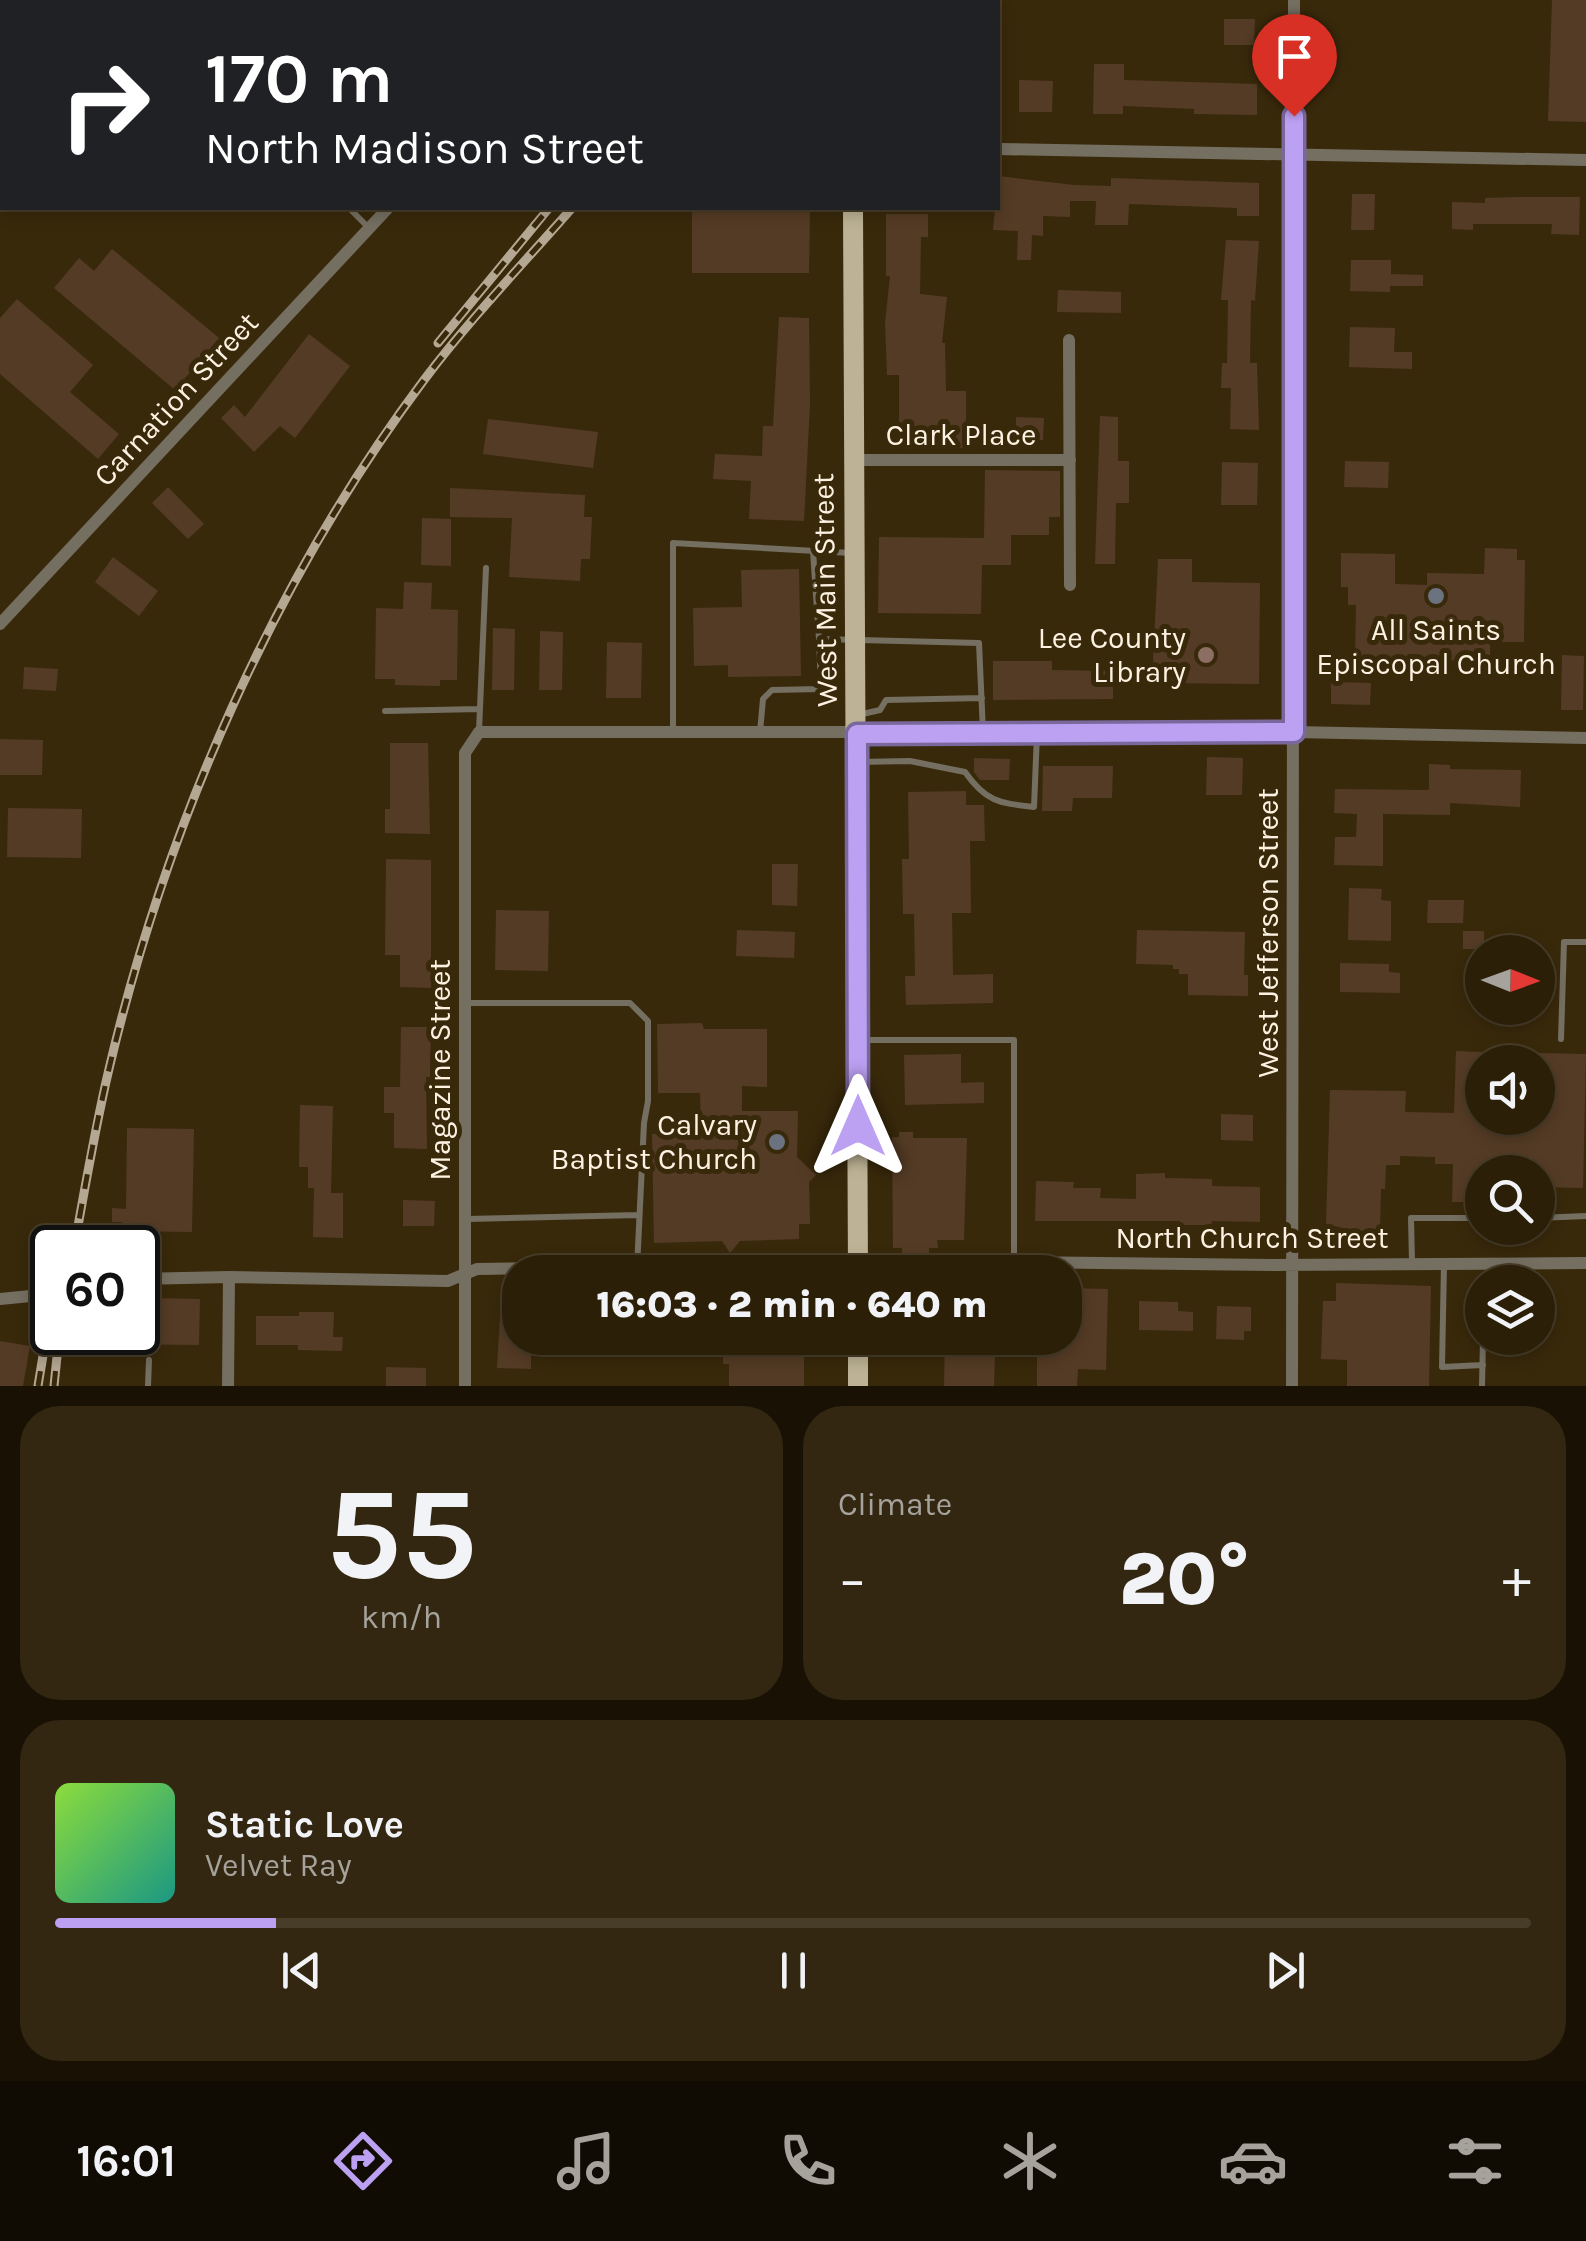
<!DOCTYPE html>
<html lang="en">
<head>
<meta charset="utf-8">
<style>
	body { margin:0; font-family:Karla,sans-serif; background:#332712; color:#f1f3f6; height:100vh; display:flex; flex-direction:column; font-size:38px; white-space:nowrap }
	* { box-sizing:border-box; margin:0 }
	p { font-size:32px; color:#a6a29c }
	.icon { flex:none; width:55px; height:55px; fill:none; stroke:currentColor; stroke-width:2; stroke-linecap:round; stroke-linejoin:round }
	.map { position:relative; height:1386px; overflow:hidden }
	.sheet { display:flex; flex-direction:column; gap:20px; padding:20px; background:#181104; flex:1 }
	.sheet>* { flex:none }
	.hud { position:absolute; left:0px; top:0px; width:1000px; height:210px; box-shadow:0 5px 15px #0003,0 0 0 2px #473d29; background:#202124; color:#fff; overflow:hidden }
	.needle { width:65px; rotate:91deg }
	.fabs { position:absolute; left:1465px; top:935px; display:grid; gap:20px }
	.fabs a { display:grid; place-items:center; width:90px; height:90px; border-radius:50%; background:#2b1f08; box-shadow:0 5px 15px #0003,0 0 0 2px #473d29; font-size:50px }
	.speed { position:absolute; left:30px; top:1225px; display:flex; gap:20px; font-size:50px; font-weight:700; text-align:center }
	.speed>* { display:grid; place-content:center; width:130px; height:130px; border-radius:50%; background:#2b1f08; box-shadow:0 5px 15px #0003,0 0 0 2px #473d29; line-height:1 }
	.speed .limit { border:5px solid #111; border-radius:15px; background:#fff; color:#111 }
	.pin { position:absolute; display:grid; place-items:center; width:85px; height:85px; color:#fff; margin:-102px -42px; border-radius:50% 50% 50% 0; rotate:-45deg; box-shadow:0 0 10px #0007 }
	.pin .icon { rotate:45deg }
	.me { position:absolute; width:110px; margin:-55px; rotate:0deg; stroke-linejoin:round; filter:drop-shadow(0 0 8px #0008) }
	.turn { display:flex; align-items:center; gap:35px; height:210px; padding:0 40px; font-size:45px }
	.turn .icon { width:130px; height:130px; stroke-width:2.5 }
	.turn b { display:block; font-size:70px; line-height:85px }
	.big { font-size:75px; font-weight:800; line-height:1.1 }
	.sheet .widget { flex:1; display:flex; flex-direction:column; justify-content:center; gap:15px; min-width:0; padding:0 35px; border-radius:40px; background:#332712 }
	.sheet .dial { align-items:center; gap:0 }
	.dial b { font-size:130px; line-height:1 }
	.song { display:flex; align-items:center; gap:30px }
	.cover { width:120px; height:120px; border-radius:15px; background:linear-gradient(135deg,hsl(90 70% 55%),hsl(170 70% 35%)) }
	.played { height:10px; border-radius:5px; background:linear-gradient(90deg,#bca0f2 15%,#473d29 15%) }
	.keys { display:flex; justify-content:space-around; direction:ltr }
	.heat { display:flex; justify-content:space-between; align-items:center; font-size:55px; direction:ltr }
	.sheet .tiles { flex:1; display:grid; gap:20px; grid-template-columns:1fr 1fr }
	.widget:last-child { grid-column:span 2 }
	.trip { position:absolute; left:502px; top:1255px; width:580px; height:100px; border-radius:40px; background:#2b1f08; box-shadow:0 5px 15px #0003,0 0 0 2px #473d29; font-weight:800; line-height:100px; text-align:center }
	.menu { display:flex; height:160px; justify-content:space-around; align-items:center; background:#110c03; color:#a6a29c }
	.menu .icon { width:70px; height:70px }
	.menu .current { color:#bca0f2 }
	.menu b { font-size:45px; color:#f1f3f6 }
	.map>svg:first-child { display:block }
</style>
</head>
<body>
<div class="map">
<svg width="1586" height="1386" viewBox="0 0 1586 1386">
	<rect width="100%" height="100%" fill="#39290b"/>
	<!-- building -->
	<path fill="#543b25" d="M1552,0H1586V122L1548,121Z
		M1224,19H1255L1254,45H1224Z
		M1094,64H1124V80L1257,84V115L1194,114V109L1123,106V114H1093Z
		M1019,80L1053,81L1052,112H1019Z
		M998,176L1074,185L1111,186V178L1259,183V216H1237V208L1129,204L1128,225H1095L1096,201H1070V217L1043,216V236L1032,235L1031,260H1017L1018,231L993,230Z
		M1352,194H1375L1374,230H1351Z
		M1517,197H1580L1579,235L1551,234L1552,224H1473V230L1452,229V202L1485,203V198Z
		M692,208H810L809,273H692Z
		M886,214H928V237H921L920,294L947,297L942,343H945L946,391H966V448L899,447V375H887L885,323L890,276H886Z
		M1226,240L1259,241L1255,301L1251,300L1250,363H1257L1259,430L1230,429L1231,388H1221L1222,363H1227L1228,300H1221Z
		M112,249L219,338L175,390L54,288L79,258L94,271Z
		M1351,260H1391V274L1423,275V286H1390V292L1350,291Z
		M1058,290L1121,292V313L1057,312Z
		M17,299L93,365L70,392L119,434L98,459L0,374V318Z
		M779,317L809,318L810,404L804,521L749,519L751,481L713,479L715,454L762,456L763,426H773Z
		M1350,327L1395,328L1394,352H1412V369L1349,367Z
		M309,334L350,366L295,438L280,426L254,452L221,418L234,405L245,417Z
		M1100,416L1118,417V461H1129V503H1116L1115,564H1095Z
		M1016,417L1044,418L1043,440H1016Z
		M488,419L598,432L593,468L483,454Z
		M1345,461L1389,462L1388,488L1344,487Z
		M1222,462L1258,463L1257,505H1221Z
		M985,470L1060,471V517H1049V535H1011V565H982L981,614L878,613L879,537L984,538Z
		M168,487L204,524L188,539L152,503Z
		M450,488L585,495L584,517H592L590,559H581L580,581L509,577L512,518L450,517Z
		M422,518L451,519V566L421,565Z
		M1485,548L1517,549V560H1525L1524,642H1490V661L1355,659L1356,605H1348V587H1341V553L1395,554V584L1427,585V573L1484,574Z
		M113,557L158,591L139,616L95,582Z
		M1158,559H1192V582L1260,583L1259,684L1152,683Z
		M799,569L801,676L728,677V665L694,666L693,608L742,607L741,570Z
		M404,582L432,583L431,609L458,610L457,680H440V686L395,685V679H375L376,608L403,609Z
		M493,628L515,629L514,690H492Z
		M540,631L563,632L562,690H539Z
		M607,642L642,643L641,698H606Z
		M1562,655L1584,656L1583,710H1561Z
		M993,661H1052V670L1113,671V699L993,700Z
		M24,667L58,669L56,691L23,689Z
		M1331,682L1371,683L1370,705L1331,704Z
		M0,739L43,740L42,775H0Z
		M390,743H428L430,834L385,833V809H390Z
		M1207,757L1243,758L1242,795H1206Z
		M974,758L1010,759L1009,780H980L974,772Z
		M1429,764L1450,765V769L1521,770L1520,807L1450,803V815L1383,814V866L1334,865L1335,837H1356L1357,814L1334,813L1335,789L1429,790Z
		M1043,766H1113L1112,798H1073L1072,811H1042Z
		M966,791V805H984L985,841H970L971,913H952L953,975L993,974V1003L906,1005L905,976H915L914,914H903L902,859H909L908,792Z
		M8,808L82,809L81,858L7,857Z
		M386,859L431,860V988L400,987V955H385Z
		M772,864H798L797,906L772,905Z
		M1349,888L1382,889L1381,900L1391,901V941L1348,940Z
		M1428,900H1464L1463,923H1427Z
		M496,910L549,911L548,971L495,970Z
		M737,930L795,932L794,958L736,956Z
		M1137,930L1245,932L1244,975H1248V996L1188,995V974H1179V969H1173V965L1136,964Z
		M1463,931H1484V949H1463Z
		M1340,963L1389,964V972L1400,973V993L1340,992Z
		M702,1023L704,1029H767V1087L742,1086V1111H798L797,1157L816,1175L809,1182L810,1224H799V1239L740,1241L730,1253L722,1241L654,1243L652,1134H661V1128L674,1127V1133H701L700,1093H658L657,1024Z
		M401,1027H431L430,1077H426L427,1149L394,1148V1113H384V1087H400Z
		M1456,1051L1482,1052V1118H1538V1053L1586,1054L1583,1188L1538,1187V1172H1482V1186H1468V1202H1452L1453,1164H1435V1157L1400,1156V1165H1386L1385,1189H1381L1380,1230L1369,1229V1238H1347V1229L1326,1224L1330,1090L1406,1091L1405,1112L1454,1113Z
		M961,1054V1083L984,1082V1103L905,1105L904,1055Z
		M300,1105L333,1106L331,1193H343V1238L313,1237L314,1188H308V1167H299Z
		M1221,1114L1253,1115V1141L1221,1140Z
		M127,1128L194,1129L192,1232L122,1231V1222H112V1208L126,1209Z
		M899,1132H913V1138H967L964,1240H937L938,1248H929V1253H902V1248H893L892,1137H899Z
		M1165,1173V1178L1212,1179V1186L1260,1187V1222L1212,1221L1211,1225H1180V1221H1035L1036,1181L1074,1182L1073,1188H1101L1100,1198L1136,1199V1174Z
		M403,1200L435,1201L434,1226H403Z
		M1336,1283L1431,1286L1429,1386H1347V1360L1321,1359L1323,1301H1336Z
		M502,1284H520V1338H531V1369L497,1368Z
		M1065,1288L1108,1289L1106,1370L1078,1369L1077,1386H1037V1357L995,1356L994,1386H944L945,1338H1065Z
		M146,1298L200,1299L199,1345L106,1344V1332H145Z
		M1139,1301L1178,1302V1311L1193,1312V1331L1139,1330Z
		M1217,1306L1251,1307V1331H1244V1340L1216,1339Z
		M299,1312H334L333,1337H343L342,1351L298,1350V1345H256V1316H299Z
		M723,1338H804V1386H729V1364H723Z
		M0,1341L30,1346L23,1386H0Z
		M386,1367L426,1368V1386H386Z"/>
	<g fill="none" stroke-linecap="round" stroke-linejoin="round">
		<!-- service -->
		<path stroke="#746f61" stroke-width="6" d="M903,0L933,2
			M90,2V0
			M131,2V0
			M174,2V0
			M222,2V0
			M269,2V0
			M349,208L369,228
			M813,551L819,639L979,643L983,732
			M385,711L480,709
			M858,715L880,710L886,700L982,698
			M479,731L486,568
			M673,732V543L851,553
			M760,732L763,699L772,690L821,689L819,639
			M858,762L910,761L965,772C986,802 999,803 1034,807L1037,734
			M467,1003H630L648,1021V1101L644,1123L637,1268
			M1561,1039L1564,942H1586
			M860,1040H1014V1262
			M1538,1218L1586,1216
			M467,1219L639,1215
			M1412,1262L1411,1218H1482
			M1444,1264L1442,1367L1483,1365
			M1525,1282L1526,1264
			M148,1386L149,1360
			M1482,1386L1483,1338"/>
		<!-- minor -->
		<path stroke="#746f61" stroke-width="12" d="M433,0V2
			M998,149L1586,160
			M1069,340L1070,585
			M853,460H1070
			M0,624L388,208
			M138,1279L229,1277L448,1281L477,1269L1014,1262L1272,1265L1586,1263
			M0,1299L41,1295L52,1286
			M228,1386L229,1277
			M465,1386V753L479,732H1294L1586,738
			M1292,1386L1294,0"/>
		<!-- primary -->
		<path stroke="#bdb295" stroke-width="20" d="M850,0V2
			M853,208L858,1272
			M858,1338V1386"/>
		<defs>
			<path id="rail" d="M731,2L733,0
				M438,343L549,208
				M74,1248C85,1188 95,1128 109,1069C166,826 274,580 424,380C469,320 523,264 572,208
				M38,1386L52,1301
				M54,1386L59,1337"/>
		</defs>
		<!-- rail casing -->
		<use href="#rail" stroke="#b5a893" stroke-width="9"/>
		<!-- rail -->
		<use href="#rail" stroke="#39290b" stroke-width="5" stroke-dasharray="15" stroke-linecap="butt"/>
	</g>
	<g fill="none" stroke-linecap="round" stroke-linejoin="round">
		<defs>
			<path id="route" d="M858,1126L857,734L1294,732V116"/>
		</defs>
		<!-- route casing -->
		<use href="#route" stroke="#7a689d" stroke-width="25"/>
		<!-- route -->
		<use href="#route" stroke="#bca0f2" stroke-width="18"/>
	</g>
	<!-- markers -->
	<g fill="#6b7280" stroke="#39290b" stroke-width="4">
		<circle cx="1436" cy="596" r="10"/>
		<circle cx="777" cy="1142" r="10"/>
	</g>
	<circle fill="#8d6e63" stroke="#39290b" stroke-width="4" cx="1206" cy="655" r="10"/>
	<g text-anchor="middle" stroke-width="10" stroke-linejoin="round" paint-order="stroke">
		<!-- street labels -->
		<g font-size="30" fill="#fdf2e2" stroke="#39290b">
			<text transform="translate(176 399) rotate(-47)" y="10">Carnation Street</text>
			<text x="961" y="445">Clark Place</text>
			<text transform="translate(825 590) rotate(-91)" y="10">West Main Street</text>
			<text transform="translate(1268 933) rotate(-90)" y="10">West Jefferson Street</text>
			<text transform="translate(440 1070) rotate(-90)" y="10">Magazine Street</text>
			<text x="1252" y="1248">North Church Street</text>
		</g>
		<!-- poi labels -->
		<g font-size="30" fill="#fdf2e2" stroke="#39290b" text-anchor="end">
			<text x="1436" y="640" text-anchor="middle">All Saints<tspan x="1436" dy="34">Episcopal Church</tspan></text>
			<text x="1186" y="648">Lee County<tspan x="1186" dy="34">Library</tspan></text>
			<text x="757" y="1135">Calvary<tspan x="757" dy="34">Baptist Church</tspan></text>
		</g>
	</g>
</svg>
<div class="fabs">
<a><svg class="needle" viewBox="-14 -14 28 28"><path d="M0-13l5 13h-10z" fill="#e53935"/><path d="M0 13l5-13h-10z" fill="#a6a29c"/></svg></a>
<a><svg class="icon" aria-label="sound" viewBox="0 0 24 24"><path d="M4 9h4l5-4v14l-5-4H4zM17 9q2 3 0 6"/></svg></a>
<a><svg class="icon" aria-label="search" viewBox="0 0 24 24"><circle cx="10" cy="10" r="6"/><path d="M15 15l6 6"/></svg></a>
<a><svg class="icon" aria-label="layers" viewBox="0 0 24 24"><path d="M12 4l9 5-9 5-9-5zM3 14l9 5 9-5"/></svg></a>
</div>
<div class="speed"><div class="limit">60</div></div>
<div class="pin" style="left:1294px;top:116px;background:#d93025"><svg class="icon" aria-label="arrive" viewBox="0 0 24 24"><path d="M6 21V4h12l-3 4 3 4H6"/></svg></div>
<svg class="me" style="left:858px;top:1126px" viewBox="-20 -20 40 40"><path d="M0-17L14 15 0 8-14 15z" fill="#bca0f2" stroke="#fff" stroke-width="4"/></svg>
<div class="trip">16:03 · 2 min · 640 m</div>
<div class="hud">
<div class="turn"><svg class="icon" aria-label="right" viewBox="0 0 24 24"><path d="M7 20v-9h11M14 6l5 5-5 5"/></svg><div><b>170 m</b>North Madison Street</div></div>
</div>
</div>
<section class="sheet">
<div class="tiles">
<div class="widget dial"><b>55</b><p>km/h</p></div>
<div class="widget"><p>Climate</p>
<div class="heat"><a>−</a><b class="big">20°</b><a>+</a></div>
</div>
<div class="widget">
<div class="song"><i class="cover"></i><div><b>Static Love</b><p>Velvet Ray</p></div></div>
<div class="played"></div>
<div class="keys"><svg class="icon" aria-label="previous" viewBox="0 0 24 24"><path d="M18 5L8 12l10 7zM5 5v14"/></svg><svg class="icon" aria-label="pause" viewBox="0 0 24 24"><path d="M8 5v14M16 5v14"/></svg><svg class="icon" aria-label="next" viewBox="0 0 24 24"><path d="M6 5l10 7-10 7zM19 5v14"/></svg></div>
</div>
</div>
</section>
<nav class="menu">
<b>16:01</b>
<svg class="icon current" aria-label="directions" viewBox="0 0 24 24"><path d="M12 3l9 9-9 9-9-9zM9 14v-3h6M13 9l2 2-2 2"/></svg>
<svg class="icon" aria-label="music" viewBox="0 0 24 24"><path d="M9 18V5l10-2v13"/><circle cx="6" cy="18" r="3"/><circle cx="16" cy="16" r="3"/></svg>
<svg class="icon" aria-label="phone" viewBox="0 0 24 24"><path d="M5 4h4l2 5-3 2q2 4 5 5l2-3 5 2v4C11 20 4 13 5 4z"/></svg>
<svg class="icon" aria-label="climate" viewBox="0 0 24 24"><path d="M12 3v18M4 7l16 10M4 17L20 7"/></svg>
<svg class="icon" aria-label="car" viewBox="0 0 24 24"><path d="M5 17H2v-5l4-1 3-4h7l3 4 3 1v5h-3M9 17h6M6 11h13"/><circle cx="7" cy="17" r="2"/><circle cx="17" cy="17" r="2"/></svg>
<svg class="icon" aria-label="filters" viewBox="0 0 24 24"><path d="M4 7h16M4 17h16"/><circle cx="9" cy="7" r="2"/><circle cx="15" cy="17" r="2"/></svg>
</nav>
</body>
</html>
